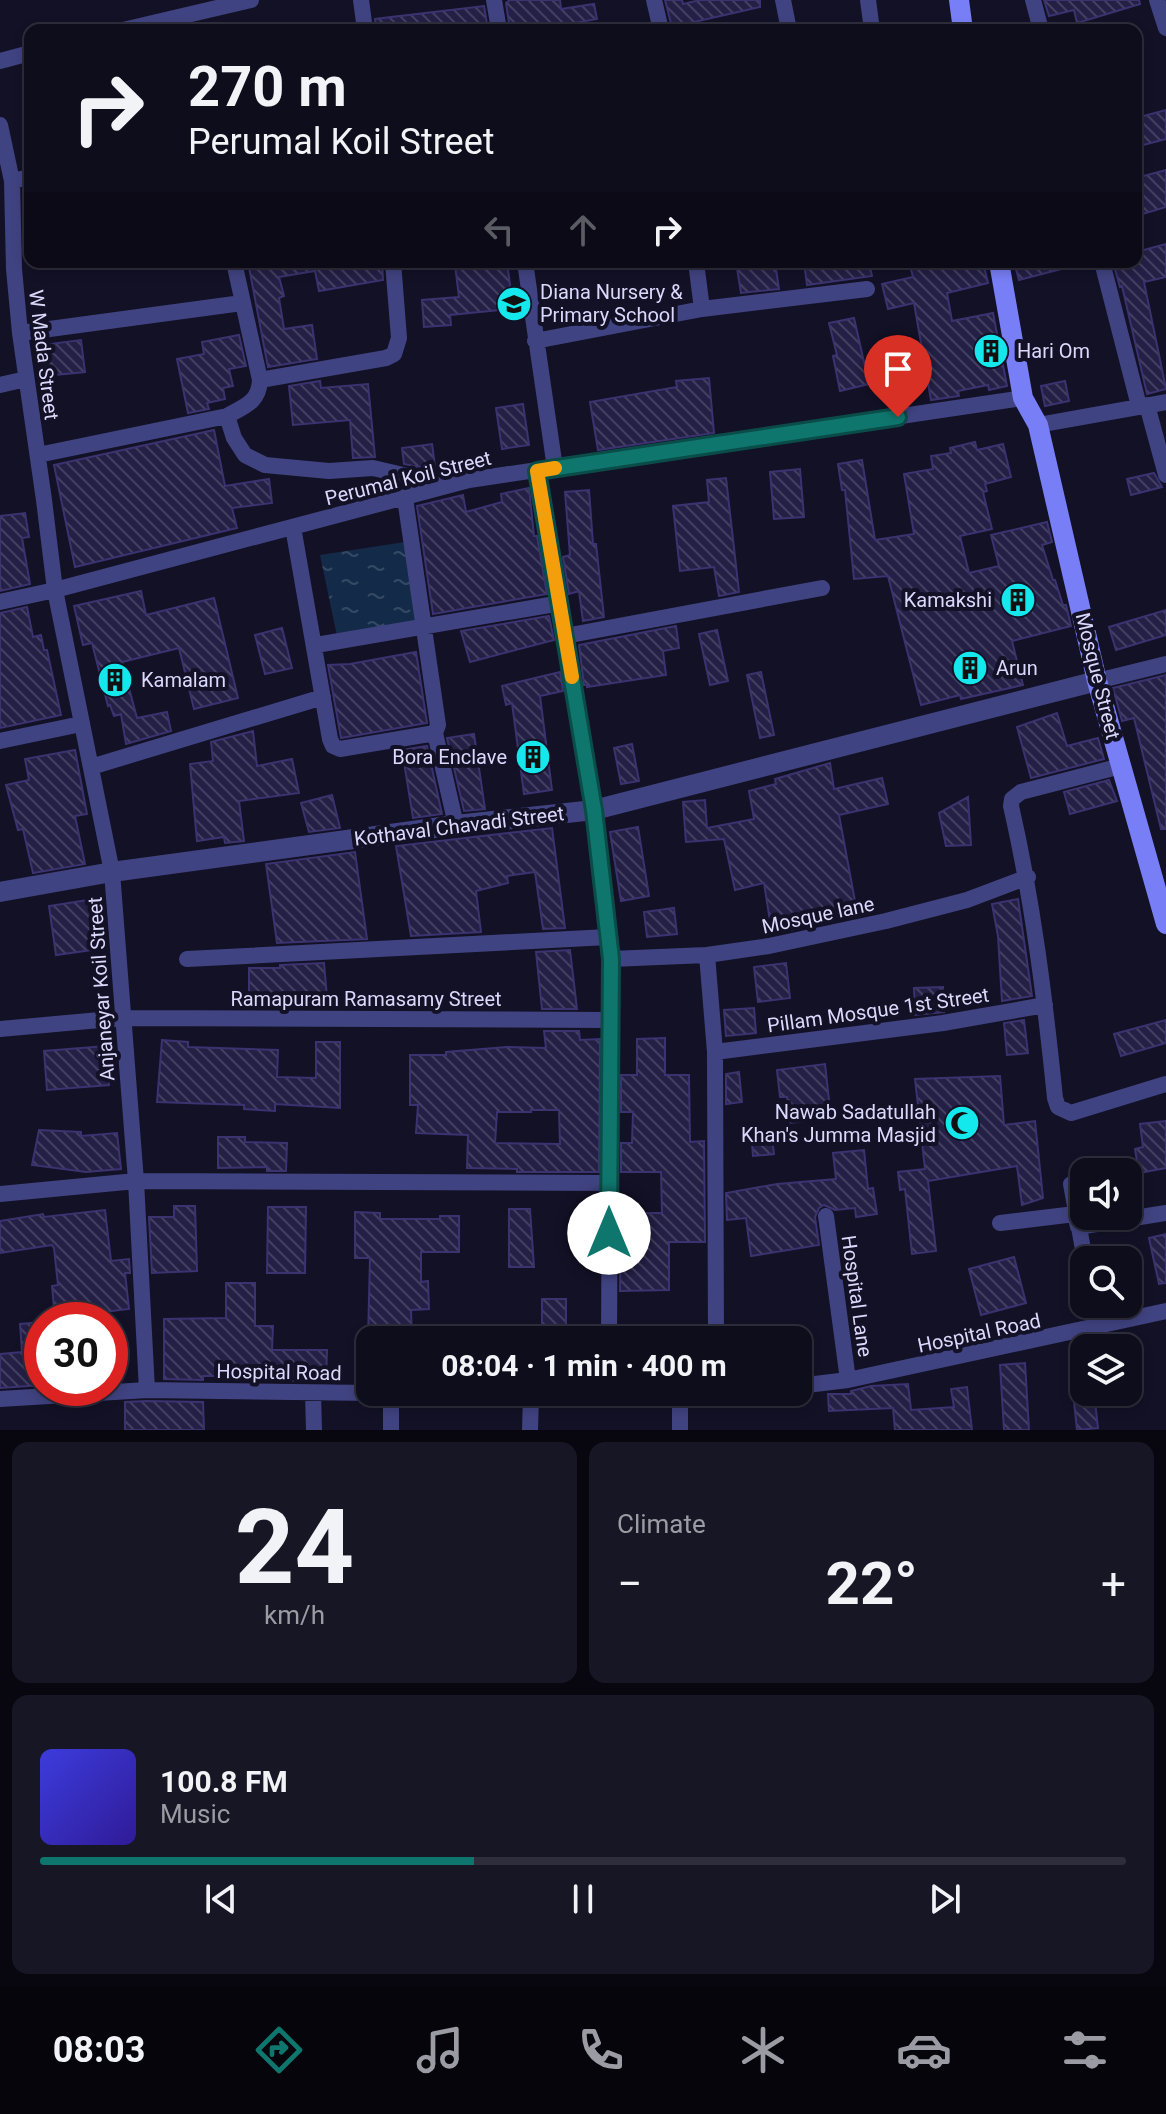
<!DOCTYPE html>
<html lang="en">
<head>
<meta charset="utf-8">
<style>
	body { margin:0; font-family:Roboto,sans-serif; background:#171625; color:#f1f3f6; height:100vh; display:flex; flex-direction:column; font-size:30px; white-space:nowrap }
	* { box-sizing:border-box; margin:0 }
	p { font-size:26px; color:#9b9ca3 }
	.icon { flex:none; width:44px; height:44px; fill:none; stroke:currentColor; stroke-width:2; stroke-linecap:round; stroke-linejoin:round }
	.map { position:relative; height:1430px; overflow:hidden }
	.panel { display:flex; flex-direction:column; gap:12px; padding:12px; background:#08070f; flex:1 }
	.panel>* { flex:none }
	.top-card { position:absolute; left:24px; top:24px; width:1118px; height:244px; border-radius:16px; box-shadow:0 4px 12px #0003,0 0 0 2px #2e2d3b; background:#0e0d1c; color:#f1f3f6; overflow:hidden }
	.controls { position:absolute; left:1070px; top:1158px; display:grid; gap:16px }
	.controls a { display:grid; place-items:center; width:72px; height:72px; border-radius:16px; background:#0e0d1c; box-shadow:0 4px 12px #0003,0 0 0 2px #2e2d3b; font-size:40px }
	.speed { position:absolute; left:24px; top:1302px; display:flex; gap:16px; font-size:40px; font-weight:700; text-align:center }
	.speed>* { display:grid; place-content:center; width:104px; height:104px; border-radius:50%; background:#0e0d1c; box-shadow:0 4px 12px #0003,0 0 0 2px #2e2d3b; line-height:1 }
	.speed .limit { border:12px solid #d22; background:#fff; color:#111 }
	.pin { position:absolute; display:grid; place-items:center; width:68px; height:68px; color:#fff; margin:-82px -34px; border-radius:50% 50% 50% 0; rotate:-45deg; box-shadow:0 0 8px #0007 }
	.pin .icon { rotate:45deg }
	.me { position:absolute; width:88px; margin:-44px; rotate:0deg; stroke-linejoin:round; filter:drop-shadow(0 0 6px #0008) }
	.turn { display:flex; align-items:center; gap:28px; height:168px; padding:0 32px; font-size:36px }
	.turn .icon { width:104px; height:104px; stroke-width:2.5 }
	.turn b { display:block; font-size:56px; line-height:68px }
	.lanes { display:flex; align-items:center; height:76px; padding:0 32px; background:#0003; justify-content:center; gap:40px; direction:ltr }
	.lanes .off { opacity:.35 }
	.big { font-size:60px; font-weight:700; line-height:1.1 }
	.panel .tile { flex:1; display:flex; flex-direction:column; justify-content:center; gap:12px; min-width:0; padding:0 28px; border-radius:16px; background:#171625 }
	.panel .dial { align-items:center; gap:0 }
	.dial b { font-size:104px; line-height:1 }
	.song { display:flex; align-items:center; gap:24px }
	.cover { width:96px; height:96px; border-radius:12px; background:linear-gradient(135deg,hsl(240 70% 55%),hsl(250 70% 35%)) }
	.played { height:8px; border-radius:4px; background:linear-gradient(90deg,#0f766e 40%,#2e2d3b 40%) }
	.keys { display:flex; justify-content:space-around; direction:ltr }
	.heat { display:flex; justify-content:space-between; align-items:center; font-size:44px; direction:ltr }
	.panel .tiles { flex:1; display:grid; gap:12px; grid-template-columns:1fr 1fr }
	.tile:last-child { grid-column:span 2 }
	.trip { position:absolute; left:356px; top:1326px; width:456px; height:80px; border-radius:16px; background:#0e0d1c; box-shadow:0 4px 12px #0003,0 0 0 2px #2e2d3b; font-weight:700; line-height:80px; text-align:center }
	.tab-bar { display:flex; height:128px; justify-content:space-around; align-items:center; background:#06050b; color:#9b9ca3 }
	.tab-bar .icon { width:56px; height:56px }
	.tab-bar .current { color:#0f766e }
	.tab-bar b { font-size:36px; color:#f1f3f6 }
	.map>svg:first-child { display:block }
</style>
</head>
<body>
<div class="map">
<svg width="1166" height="1430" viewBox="0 0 1166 1430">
	<defs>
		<pattern id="water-ripples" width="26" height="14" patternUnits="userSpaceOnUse" patternTransform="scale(2)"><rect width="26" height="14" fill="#132b49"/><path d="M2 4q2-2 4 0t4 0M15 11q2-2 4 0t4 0" fill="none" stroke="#354964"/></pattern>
		<pattern id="building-back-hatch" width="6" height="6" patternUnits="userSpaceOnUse" patternTransform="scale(2)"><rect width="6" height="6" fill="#241f45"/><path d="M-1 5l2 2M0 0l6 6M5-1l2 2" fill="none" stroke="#433f61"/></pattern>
	</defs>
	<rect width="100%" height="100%" fill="#131126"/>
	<!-- water -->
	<path fill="url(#water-ripples)" d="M405,542L420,620L337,636L320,555Z"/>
	<!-- building -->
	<path fill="url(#building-back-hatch)" stroke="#3a3370" stroke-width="2" fill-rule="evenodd" d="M510,0H560L561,9L594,4L597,19L535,30H510L506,3Z
		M665,0H682L683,4L700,0H760V7L672,27Z
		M1044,0H1139L1140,4L1077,23L1074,10L1049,16Z
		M484,6L488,30H376L375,19Z
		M1166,110V139L1136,147V118Z
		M1166,170V207L1136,216V178Z
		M1166,244V277L1144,282L1166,389L1147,394L1122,286L1120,287L1113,262H1136V252Z
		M248,262H318L319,268L348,262H382L383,280L319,291L315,271L279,277L284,296L279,298L284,329L312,325L317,359L268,367Z
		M476,262H507L511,293H518L519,308L450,315L451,325L424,327L422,300L459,297L455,265Z
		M736,262H775L779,289L741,293Z
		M804,262H869L872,276L807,285Z
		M909,262H983L988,283L947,293L952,321L993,313L1007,386L989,390L988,385L958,391L959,396L931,400L914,303L888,309L882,284L913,277Z
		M1014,262H1068L1069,267L1019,280Z
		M854,318L869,384L840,391L833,356L837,355L829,323Z
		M239,335L246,366L229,369L233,386L223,388L225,399L207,403L209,409L188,413L177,359L204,354L202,342Z
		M81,340L85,372L45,376L42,345Z
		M709,378L714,433L598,450L590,402L677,387L676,381Z
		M320,381L321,388L368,384L375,457L353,458L350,420L293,425L289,386Z
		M1065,381L1069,401L1045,406L1041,386Z
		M523,404L529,445L502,449L496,408Z
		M214,430L225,486L269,479L272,503L232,508L237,528L75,567L54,465Z
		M975,442L977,450L1003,444L1011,477L985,484L987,491L983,492L992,529L960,536L969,573L999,566L991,535L1047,522L1052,542L1042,545L1053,580H1055L1063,605H1066L1071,626L1012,641L1023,685L961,699L960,695L921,705L888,576L854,579L845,490H842L838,464L862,460L875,540L914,534L904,474L933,469L931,456L951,453L950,448Z
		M432,444L435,466L418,467L404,464L402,448Z
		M800,469L804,517L774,519L770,472Z
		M1154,473L1162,487L1131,495L1127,479Z
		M726,478L739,592L719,596L714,567L680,571L673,506L709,502L707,480Z
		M529,488L534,536H537L547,594L433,614L417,506L463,495L466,512L502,502L501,494Z
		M589,490L593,544H596L604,617L583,621L579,591L569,594L563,557L570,555L565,492Z
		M25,513L29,537L22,538L30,584L0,591V516Z
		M141,591L146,615L214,598L238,698L194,709L179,648L122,662L137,718L167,712L171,731L126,744L121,714L114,716L110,705L108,706L92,643L83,645L74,606Z
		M27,607L33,637L41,635L44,650H47L61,715L0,728V613Z
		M1166,610V635L1116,650L1109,627Z
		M549,616L554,640L470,662L461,631Z
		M676,626L679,648L663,651L666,675L587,687V685H584L579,645Z
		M282,628L292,668L265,674L255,635Z
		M717,630L728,681L710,685L699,634Z
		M416,652L427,723L341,738L328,665L350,664Z
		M560,672L563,691L540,696L552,790L524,794L512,703L506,705L502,686Z
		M761,672L774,735L760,738L747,675Z
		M1166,675V829H1161L1134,718L1122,721L1113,688Z
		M1057,713L1067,746L1098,738L1104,759L1031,778L1017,727Z
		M253,731L257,766L292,759L299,793L239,801L244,841L225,843L224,837L197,841L190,764L213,761L211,742Z
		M474,734L485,809L464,811L447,738Z
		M632,744L639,781L621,784L614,748Z
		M427,746L442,814L413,818L402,750Z
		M75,750L87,814L75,816L85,864L33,873L23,829L18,830L6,785L29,780L25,759Z
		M830,763L834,789L882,778L888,804L839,815L857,912L798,925L799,928L772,934L764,883L735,890L724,839L686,842L683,802L705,800L707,828L754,819L749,791L776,784L775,779Z
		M1109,780L1117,801L1070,814L1064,792Z
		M332,795L340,828L309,832L301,803Z
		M968,797L971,845L946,846L939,813Z
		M638,827L649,896L621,901L610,832Z
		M552,828L565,928L543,929L535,872L507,876L508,883L476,891L481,932L411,936L396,846Z
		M355,852L367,939L277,943L266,864Z
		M101,898L107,948L56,955L49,906Z
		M1018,899L1032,996L1002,1001L998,936L992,904Z
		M674,908L677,934L647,937L644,912Z
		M570,950L577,1009H542L536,952Z
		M324,963L327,997L249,1002V968H280V965Z
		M786,963L790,998L758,1002L754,967Z
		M943,987L944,1012L915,1015L914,988Z
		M754,1008L756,1033L726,1036L724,1010Z
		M1024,1020L1028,1053L1007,1055L1004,1023Z
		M1166,1020V1043L1121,1056L1114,1034Z
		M544,1031H579L580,1040L600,1039L599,1172H517V1169L467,1168L468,1135L416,1133L418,1105H410V1055H446V1052L507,1047L546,1048ZM531,1110H559L560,1144L495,1143L497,1112H531Z
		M665,1038V1075H689L690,1142L704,1141L705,1242H669V1290L620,1291L621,1213H662L661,1172H621V1143H632L633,1112H621V1075H637V1039Z
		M162,1040L188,1042V1047L278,1050L277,1077L316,1078V1042H340V1108L275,1104V1111L244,1109V1105L157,1102Z
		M106,1046L109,1085L47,1090L44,1051Z
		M825,1064L831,1118L790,1123L787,1097H780L777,1070Z
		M739,1072L742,1102L726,1104V1074Z
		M1000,1076L1004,1125L1035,1121L1043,1198L1022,1205L1017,1166L928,1181L936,1251L912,1254L905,1189L900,1190L898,1172L925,1169L915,1079Z
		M1166,1121V1168L1139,1173L1135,1149L1143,1147L1140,1124Z
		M771,1129L774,1154L753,1156L751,1132Z
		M39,1130L81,1132V1136L117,1133L121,1169L86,1172L32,1165Z
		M218,1137H245V1142L287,1143L286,1171H267V1167L218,1168Z
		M864,1150L868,1189L873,1188L877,1214L856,1217L855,1208L835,1210L824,1205L819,1208L815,1217L819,1245L751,1256L746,1218L727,1220L726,1193L777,1184L836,1179L833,1153Z
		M174,1206H195L197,1271L152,1273L149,1217H174Z
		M268,1207H306L305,1273H267Z
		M509,1209H530L534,1267H509Z
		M105,1210L111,1261L129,1259L130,1273H125L129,1309L55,1318L52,1286L58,1285L54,1248L52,1245L0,1253V1221L43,1214L44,1217Z
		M355,1212L380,1213V1219H440V1216H459V1252H421V1282L428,1281L429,1309L411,1310L412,1340H368L370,1258H355Z
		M1166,1234V1283L1159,1284L1149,1238Z
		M1014,1257L1026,1303L981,1315L969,1269Z
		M226,1283H255V1326H273L272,1350H327L326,1381H292L293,1369H226V1376H203V1380L164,1379V1319L226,1318Z
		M542,1299H566V1340H542Z
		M42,1322V1385L0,1388V1354L22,1352L20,1324Z
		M1025,1363L1029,1430H1004L1000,1365Z
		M908,1384L911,1410L954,1407L951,1389L967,1387L972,1430H895L893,1408L829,1411L828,1394H851V1391L871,1386Z
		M1073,1392H1094L1098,1428L1077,1430Z
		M147,1401L203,1402L204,1430H125V1402Z"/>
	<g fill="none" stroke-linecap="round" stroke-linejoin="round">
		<!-- minor -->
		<path stroke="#404381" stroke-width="16" d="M361,0L365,30
			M494,0L499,30
			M654,0L661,30
			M783,0L789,30
			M868,0L872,30
			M1033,0L1041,30
			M1157,0L1166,28
			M123,30L251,0
			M0,61L30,53
			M0,125L12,181L14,269L20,333L44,500L55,590L112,872L136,1181L147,1390
			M12,181L30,177
			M525,262L555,468
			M696,262L702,309
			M1102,262L1139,406
			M20,333L242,303
			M535,341L702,309L867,289
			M260,380L386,358L394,354L399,338L393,262
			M0,385L26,379
			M1147,405L1166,475
			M227,416L234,438L245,455L265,465L329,471L373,468L416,478L452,480
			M1038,425L1166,402
			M38,455L227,416C245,406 259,402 260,380L234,262
			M537,471L594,810L611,959L609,1340
			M405,498L438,725L435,733L456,825
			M293,527L330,739L333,746L340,749L435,733
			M0,602L55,590L469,480L1023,398
			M565,636L822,588
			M316,645L561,603
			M1097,681L1166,664
			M0,741L81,724
			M1121,766L1021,792L1012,799L1011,806C1033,902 1045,1000 1055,1098L1058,1107L1071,1113L1166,1084
			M91,767L323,697
			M707,955L715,1052L716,1340
			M187,959L608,937
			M611,959L707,955L769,946L886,921L967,900L1028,877
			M0,1029L122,1018L611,1020
			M715,1052L943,1023L1045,1005
			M1071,1184L1085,1260
			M0,1194L136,1181L609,1183
			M826,1216L848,1380
			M1000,1223L1075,1214L1078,1227L1166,1213
			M1093,1304L1097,1328
			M798,1386L848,1380L1166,1311
			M313,1393L314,1430
			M680,1395V1430
			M0,1399L147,1390L609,1396H716L747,1392
			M391,1430V1393
			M530,1430L531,1396"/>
		<!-- tertiary -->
		<path stroke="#404381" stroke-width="20" d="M0,892L112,872L456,825L594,810L1097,681"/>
		<!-- secondary -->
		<path stroke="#787ef5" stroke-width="20" d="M959,0L963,30
			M999,262L1023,398L1038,425L1097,681L1166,924"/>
	</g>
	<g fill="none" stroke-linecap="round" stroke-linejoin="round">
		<defs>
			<path id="route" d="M609,1233L611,959L594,810L537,471L898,417"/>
		</defs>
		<!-- route casing -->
		<use href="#route" stroke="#0a4d48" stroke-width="20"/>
		<!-- route -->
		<use href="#route" stroke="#0f766e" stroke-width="14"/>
		<!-- slow -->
		<path stroke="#f59e0b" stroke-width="14" d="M555,468L537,471L572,677"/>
	</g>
	<!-- icons -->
	<defs>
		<symbol id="school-disc" viewBox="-11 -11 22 22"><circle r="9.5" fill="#14e8ed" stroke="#131126"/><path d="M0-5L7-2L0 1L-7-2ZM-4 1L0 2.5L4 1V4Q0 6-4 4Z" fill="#111"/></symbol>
		<symbol id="building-disc" viewBox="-11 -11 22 22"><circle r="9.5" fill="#14e8ed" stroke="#131126"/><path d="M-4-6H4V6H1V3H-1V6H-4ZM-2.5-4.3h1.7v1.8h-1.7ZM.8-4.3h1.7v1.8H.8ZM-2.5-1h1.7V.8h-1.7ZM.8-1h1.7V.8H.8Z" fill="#111"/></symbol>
		<symbol id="mosque-disc" viewBox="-11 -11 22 22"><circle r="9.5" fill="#14e8ed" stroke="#131126"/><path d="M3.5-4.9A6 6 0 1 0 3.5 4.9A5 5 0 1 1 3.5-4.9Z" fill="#111"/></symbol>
	</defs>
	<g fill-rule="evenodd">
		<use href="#school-disc" x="494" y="284" width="40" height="40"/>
		<use href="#building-disc" x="971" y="331" width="40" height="40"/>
		<use href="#building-disc" x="998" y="580" width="40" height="40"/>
		<use href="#building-disc" x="950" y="648" width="40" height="40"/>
		<use href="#building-disc" x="95" y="660" width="40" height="40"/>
		<use href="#building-disc" x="513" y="737" width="40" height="40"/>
		<use href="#mosque-disc" x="942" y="1103" width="40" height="40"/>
	</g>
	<g text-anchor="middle" stroke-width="8" stroke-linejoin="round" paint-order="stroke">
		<!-- poi labels -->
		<g font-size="20" fill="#dad9fc" stroke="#131126" text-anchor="start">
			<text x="540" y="299">Diana Nursery &amp;<tspan x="540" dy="23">Primary School</tspan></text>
			<text x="1017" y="358">Hari Om</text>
			<text x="992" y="607" text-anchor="end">Kamakshi</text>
			<text x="996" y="675">Arun</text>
			<text x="141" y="687">Kamalam</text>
			<text x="507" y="764" text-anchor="end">Bora Enclave</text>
			<text x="936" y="1119" text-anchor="end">Nawab Sadatullah<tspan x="936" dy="23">Khan's Jumma Masjid</tspan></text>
		</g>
		<!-- street labels -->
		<g font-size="20" fill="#dad9fc" stroke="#131126">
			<text transform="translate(44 355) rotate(83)" y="7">W Mada Street</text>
			<text transform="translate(408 478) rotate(-14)" y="7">Perumal Koil Street</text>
			<text transform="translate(1098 676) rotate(76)" y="7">Mosque Street</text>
			<text transform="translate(459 826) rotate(-7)" y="7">Kothaval Chavadi Street</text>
			<text transform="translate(818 915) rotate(-12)" y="7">Mosque lane</text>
			<text transform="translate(101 989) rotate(-94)" y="7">Anjaneyar Koil Street</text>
			<text x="366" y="1006">Ramapuram Ramasamy Street</text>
			<text transform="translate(878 1010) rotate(-8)" y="7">Pillam Mosque 1st Street</text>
			<text transform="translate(857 1296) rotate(82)" y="7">Hospital Lane</text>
			<text transform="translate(979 1333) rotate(-12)" y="7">Hospital Road</text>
			<text transform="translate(279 1372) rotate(1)" y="7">Hospital Road</text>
		</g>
	</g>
</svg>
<div class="controls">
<a><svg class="icon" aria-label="sound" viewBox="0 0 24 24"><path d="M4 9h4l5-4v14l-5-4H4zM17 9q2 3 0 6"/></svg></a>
<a><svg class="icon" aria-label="search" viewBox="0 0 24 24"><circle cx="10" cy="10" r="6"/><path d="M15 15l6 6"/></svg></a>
<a><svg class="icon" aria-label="layers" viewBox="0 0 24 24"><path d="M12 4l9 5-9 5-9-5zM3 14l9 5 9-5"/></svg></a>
</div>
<div class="speed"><div class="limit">30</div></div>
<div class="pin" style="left:898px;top:417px;background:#d93025"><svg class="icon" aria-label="arrive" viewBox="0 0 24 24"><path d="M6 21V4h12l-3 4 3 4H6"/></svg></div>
<svg class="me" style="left:609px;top:1233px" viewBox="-20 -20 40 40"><circle r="19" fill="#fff"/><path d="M0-13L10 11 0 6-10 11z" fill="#0f766e"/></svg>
<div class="trip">08:04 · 1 min · 400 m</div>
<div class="top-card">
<div class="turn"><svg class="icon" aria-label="right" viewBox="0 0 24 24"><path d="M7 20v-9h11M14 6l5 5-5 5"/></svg><div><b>270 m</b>Perumal Koil Street</div></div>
<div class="lanes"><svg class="icon off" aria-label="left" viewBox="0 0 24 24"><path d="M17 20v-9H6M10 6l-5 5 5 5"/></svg><svg class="icon off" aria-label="ahead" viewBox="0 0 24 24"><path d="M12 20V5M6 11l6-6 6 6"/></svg><svg class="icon" aria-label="right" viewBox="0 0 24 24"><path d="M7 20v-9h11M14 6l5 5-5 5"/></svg></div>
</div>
</div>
<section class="panel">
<div class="tiles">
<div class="tile dial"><b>24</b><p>km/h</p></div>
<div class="tile"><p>Climate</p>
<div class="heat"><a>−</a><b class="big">22°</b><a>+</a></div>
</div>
<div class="tile">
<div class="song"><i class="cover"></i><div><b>100.8 FM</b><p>Music</p></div></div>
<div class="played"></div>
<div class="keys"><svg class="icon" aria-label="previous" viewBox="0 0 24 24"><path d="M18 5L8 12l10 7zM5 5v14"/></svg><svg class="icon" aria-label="pause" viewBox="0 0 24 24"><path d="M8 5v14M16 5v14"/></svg><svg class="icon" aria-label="next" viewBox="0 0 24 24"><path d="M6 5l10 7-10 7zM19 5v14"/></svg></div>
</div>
</div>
</section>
<nav class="tab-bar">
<b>08:03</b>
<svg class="icon current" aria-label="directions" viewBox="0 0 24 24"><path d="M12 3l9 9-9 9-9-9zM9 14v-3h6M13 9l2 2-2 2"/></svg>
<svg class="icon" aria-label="music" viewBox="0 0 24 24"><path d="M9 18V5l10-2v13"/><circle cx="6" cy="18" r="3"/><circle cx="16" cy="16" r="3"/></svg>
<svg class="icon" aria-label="phone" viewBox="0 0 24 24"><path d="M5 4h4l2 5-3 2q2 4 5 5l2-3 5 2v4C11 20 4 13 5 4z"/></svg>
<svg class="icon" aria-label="climate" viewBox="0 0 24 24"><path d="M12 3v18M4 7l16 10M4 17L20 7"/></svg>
<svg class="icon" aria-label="car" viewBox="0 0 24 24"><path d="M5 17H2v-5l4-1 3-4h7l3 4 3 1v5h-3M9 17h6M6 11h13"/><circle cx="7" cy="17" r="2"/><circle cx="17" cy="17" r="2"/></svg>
<svg class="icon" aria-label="filters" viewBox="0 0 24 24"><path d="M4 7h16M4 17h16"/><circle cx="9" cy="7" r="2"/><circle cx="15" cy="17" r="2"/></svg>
</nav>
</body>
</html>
